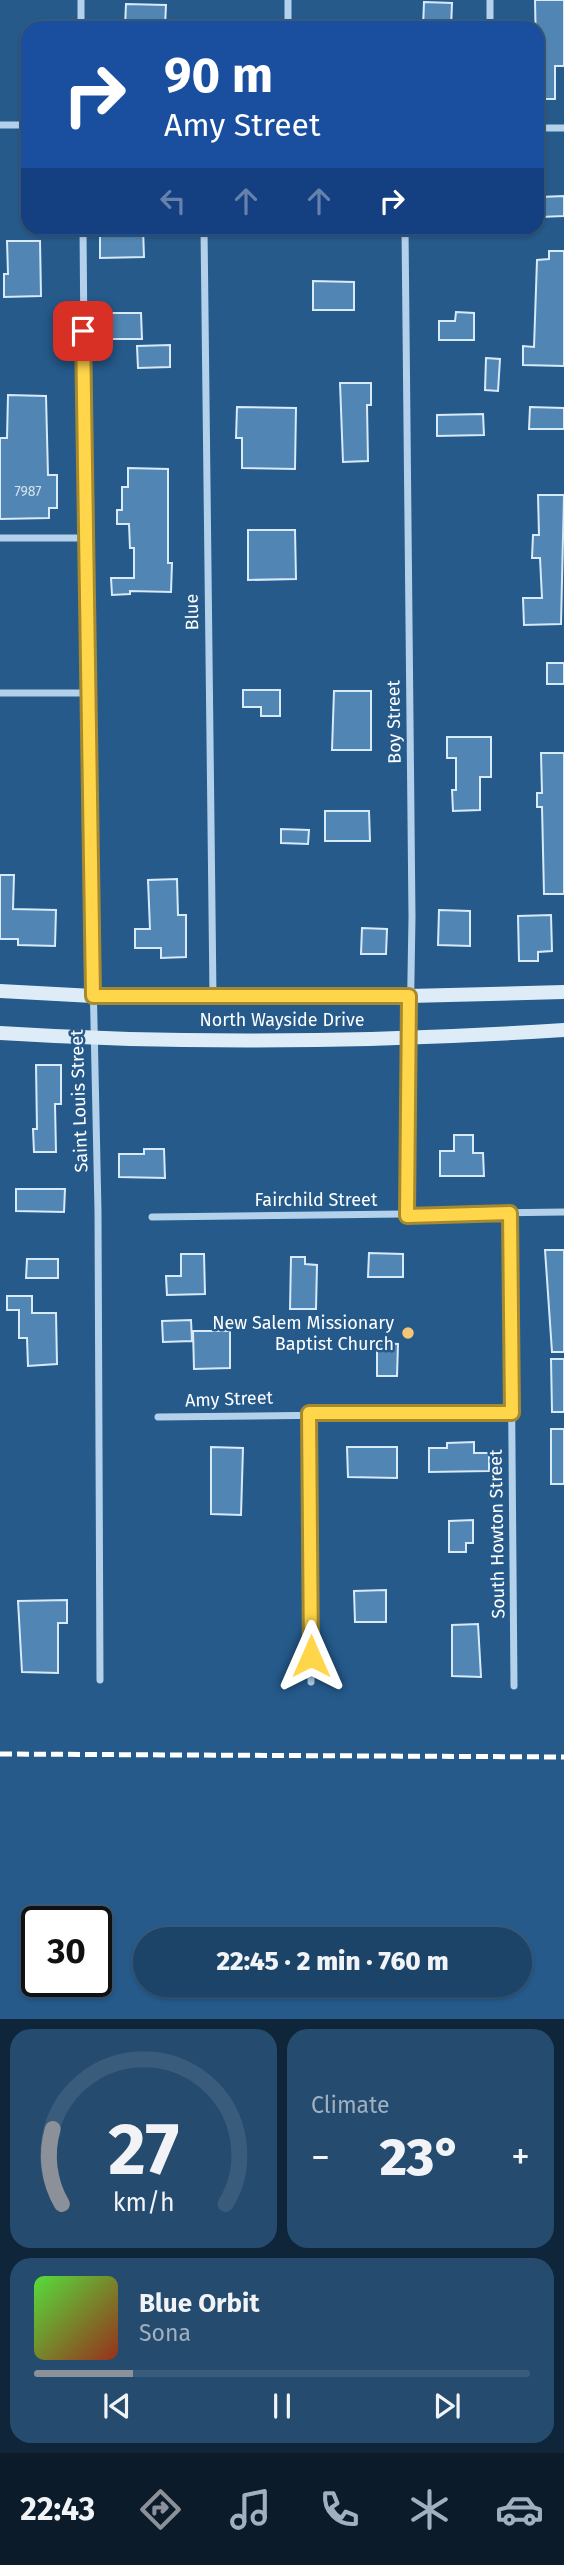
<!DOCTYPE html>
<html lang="en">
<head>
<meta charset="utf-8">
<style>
	body { margin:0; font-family:"Fira Sans",sans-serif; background:#254b6e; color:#f1f3f6; height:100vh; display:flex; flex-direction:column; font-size:26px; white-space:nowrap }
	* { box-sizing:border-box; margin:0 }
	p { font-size:23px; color:#a0b0c0 }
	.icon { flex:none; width:38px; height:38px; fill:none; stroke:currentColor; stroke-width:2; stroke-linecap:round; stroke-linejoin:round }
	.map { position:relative; height:2019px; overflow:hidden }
	.panel { display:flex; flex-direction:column; gap:10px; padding:10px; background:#0f2539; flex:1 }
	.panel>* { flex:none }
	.banner { position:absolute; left:21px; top:21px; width:523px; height:214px; border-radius:21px; box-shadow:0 2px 5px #0004,0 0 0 2px #3a5c7c; background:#1a4fa0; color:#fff; overflow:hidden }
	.speed { position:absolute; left:21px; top:1906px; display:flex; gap:14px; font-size:35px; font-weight:700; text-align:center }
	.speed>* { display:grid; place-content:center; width:91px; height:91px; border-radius:50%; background:#1c4468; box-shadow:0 2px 5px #0004,0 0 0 2px #3a5c7c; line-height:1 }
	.speed .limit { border:4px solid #111; border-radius:10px; background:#fff; color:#111 }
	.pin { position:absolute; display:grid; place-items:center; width:60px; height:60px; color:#fff; margin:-30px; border-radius:14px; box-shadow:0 4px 10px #0006 }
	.me { position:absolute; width:77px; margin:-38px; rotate:0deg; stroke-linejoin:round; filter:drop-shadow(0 0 5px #0008) }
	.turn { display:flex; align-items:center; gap:24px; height:147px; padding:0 28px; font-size:32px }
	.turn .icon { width:91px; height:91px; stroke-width:2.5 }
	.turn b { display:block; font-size:49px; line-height:60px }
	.lanes { display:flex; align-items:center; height:66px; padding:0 28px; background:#0003; justify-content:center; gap:35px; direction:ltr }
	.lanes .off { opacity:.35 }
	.big { font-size:52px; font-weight:800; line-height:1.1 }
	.panel .widget { flex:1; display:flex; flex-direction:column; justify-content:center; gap:10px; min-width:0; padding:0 24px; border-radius:21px; background:#254b6e }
	.panel .dial { align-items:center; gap:0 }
	.dial svg { height:182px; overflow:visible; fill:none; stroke:#3a5c7c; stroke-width:7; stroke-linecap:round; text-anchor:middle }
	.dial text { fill:#f1f3f6; stroke:none }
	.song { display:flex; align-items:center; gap:21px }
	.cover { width:84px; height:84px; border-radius:10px; background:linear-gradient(135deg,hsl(110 70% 55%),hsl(10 70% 35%)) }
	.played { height:7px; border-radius:4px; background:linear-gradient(90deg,#8c9099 20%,#3a5c7c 20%) }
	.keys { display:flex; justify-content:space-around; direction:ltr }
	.heat { display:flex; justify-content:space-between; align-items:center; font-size:38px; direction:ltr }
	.panel .tiles { flex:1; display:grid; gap:10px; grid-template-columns:1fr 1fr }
	.widget:last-child { grid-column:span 2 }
	.trip { position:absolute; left:133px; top:1927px; width:399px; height:70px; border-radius:35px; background:#1c4468; box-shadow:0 2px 5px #0004,0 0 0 2px #3a5c7c; font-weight:800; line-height:70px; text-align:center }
	.tabs { display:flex; height:112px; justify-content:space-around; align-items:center; background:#0b1b2a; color:#a0b0c0 }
	.tabs .icon { width:49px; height:49px }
	.tabs .active { color:#8c9099 }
	.tabs b { font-size:32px; color:#f1f3f6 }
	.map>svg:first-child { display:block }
</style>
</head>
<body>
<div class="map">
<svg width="564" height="2019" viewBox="0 0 564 2019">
	<rect width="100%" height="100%" fill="#255a8b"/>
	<!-- building -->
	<path fill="#5186b4" stroke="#d8e9f8" stroke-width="2" d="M535,0H564V66H555V99H537Z
		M424,2L452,3L451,28H423Z
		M126,4L166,5L165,27H125Z
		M564,196V216L541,217L540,197Z
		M100,228H143L144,257L100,258Z
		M7,241H40L41,296L4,297V274H8Z
		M549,251H564V366L523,365V346L534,347L537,260L549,259Z
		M313,281L354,282V310H313Z
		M456,312L474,313V340H439V321H455Z
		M104,313H141L142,339H104Z
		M170,345V367L138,368L137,346Z
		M486,358L500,359L498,391L485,390Z
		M340,383H371V405H367L368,461L343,462Z
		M8,395L46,396L48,475H57V508H49V518L0,519V438H7Z
		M237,407L296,408L295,469L242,468V438H236Z
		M530,407L564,408V429H529Z
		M483,414L484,435L437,436V415Z
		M128,468L168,469V563H172L171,592L130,591V594L112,595L111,578H134V548H130L129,524H117V510H122V487H128Z
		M538,495H564L561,624L524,625L523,598H542L540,558H532L533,535H539Z
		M248,530H295L296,579L248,580Z
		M547,663H564V684H547Z
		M243,690H280V716H261V707H243Z
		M334,691H371V750H332Z
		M447,737H491V777H480V810L453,811L452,790H456V758H447Z
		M541,753H564V894H544L542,807H537V793H542Z
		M325,811H369L370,841H325Z
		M281,829L309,830L308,844L281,843Z
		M0,875H14L13,909L56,910L55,946L18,945V939H0Z
		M177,879L178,915H186V957L161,958V948H135V929H150L148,880Z
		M439,910L470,911V946L438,945Z
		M551,915L552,951L538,952V961H519L518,916Z
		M362,928L387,929L386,954H361Z
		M36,1065H61V1104H55L56,1152H34L33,1129H37Z
		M454,1135H473V1153H483L484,1176H440V1151H454Z
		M144,1149H164L165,1178L119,1177V1154H144Z
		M16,1189H65L64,1212L16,1211Z
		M545,1250H564V1352H552Z
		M369,1253L403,1254V1277H368Z
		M181,1254H204L205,1294L167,1295L166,1276H181Z
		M291,1257H305V1264L317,1265L316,1309H290Z
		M27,1259H58V1278H26Z
		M7,1296H32V1313H56L57,1364L28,1366L27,1338H19V1310H7Z
		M191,1320L192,1341L163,1342L162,1321Z
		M193,1331H230V1368L194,1369Z
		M377,1343L398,1344L397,1376H377Z
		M551,1359H564V1412H552Z
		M551,1429H564V1484H551Z
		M474,1442V1453H489V1471L429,1472V1448H447V1443Z
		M211,1447L243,1448L241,1515L211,1514Z
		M347,1447H397V1478L348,1477Z
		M473,1520V1543H466V1552H449V1521Z
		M386,1590V1622H355L354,1591Z
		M67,1600V1623H58V1673L22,1672L18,1601Z
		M478,1624L481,1677L452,1676V1625Z"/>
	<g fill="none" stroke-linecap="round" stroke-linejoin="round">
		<!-- street -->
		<path stroke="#b3d1ea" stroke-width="7" d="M81,0V28
			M288,0V28
			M490,0V28
			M0,125H28
			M537,128H564
			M83,228L87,693L98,1211L100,1680
			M204,228L213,996
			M405,228L412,917L407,1216
			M0,538H84
			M0,693H87
			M510,1213L514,1686
			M152,1217L564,1212
			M309,1413L311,1682
			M158,1417L512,1413"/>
		<!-- secondary -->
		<path stroke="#deecf8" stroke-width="14" d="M0,991L93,996H409L564,992
			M0,1033C188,1045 376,1042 564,1030"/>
		<!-- rail -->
		<path stroke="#fff" stroke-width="5" stroke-dasharray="12 5" stroke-linecap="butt" d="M0,1754L564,1757"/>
	</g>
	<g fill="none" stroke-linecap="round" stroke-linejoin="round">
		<defs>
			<path id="route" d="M83,331L93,996H409L407,1216L510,1213L512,1413H309L311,1656"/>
		</defs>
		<!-- route casing -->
		<use href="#route" stroke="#a68a30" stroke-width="18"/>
		<!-- route -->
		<use href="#route" stroke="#ffd54a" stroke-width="12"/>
	</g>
	<!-- markers -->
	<circle fill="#f4c677" stroke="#255a8b" stroke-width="2.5" cx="408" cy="1333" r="7"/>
	<g text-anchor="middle" stroke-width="5" stroke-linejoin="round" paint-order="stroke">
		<!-- number labels -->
		<g font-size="14" fill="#d4e1ec">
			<text x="28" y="496">7987</text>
		</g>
		<!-- street labels -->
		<g font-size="18" fill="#fff" stroke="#255a8b">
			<text transform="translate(192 612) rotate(-91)" y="6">Blue</text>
			<text transform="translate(394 722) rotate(-91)" y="6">Boy Street</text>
			<text x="282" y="1026">North Wayside Drive</text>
			<text transform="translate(79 1101) rotate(-92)" y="6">Saint Louis Street</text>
			<text x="316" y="1206">Fairchild Street</text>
			<text transform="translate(229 1399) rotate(-2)" y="6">Amy Street</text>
			<text transform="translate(497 1534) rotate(-91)" y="6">South Howton Street</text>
		</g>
		<!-- poi labels -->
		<g font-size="18" fill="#fff" stroke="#255a8b" text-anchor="end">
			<text x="394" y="1329">New Salem Missionary<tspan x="394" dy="21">Baptist Church</tspan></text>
		</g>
	</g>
</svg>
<div class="speed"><div class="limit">30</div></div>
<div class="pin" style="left:83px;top:331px;background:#d93025"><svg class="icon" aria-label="arrive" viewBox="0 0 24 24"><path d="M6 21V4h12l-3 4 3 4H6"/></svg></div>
<svg class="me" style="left:311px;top:1656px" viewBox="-20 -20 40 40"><path d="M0-17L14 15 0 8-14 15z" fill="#ffd54a" stroke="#fff" stroke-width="4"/></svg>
<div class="trip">22:45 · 2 min · 760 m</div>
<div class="banner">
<div class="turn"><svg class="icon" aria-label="right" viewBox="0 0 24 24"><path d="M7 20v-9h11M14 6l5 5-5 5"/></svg><div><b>90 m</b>Amy Street</div></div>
<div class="lanes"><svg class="icon off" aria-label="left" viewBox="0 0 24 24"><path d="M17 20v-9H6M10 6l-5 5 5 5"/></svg><svg class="icon off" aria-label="ahead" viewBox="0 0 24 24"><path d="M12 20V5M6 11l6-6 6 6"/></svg><svg class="icon off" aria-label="ahead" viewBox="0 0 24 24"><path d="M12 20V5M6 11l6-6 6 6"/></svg><svg class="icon" aria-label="right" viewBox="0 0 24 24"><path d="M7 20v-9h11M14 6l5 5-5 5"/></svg></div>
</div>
</div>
<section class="panel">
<div class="tiles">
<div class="widget dial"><svg viewBox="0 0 100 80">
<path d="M14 69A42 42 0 1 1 86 69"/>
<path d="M14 69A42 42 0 0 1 10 36" stroke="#8c9099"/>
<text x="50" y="56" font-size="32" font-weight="700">27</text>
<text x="50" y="72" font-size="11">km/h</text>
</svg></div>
<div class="widget"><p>Climate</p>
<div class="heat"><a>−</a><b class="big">23°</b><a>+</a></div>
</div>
<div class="widget">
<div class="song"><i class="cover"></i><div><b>Blue Orbit</b><p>Sona</p></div></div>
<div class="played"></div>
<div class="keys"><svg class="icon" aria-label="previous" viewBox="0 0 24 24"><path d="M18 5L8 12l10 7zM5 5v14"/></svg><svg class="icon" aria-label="pause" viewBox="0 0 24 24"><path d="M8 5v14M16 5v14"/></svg><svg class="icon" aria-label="next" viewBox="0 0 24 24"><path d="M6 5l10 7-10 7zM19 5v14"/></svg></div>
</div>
</div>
</section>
<nav class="tabs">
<b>22:43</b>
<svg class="icon active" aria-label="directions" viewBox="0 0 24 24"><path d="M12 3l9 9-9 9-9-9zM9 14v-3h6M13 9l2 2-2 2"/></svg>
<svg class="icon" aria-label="music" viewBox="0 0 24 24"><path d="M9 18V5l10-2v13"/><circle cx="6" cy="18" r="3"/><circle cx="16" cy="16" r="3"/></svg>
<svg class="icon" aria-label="phone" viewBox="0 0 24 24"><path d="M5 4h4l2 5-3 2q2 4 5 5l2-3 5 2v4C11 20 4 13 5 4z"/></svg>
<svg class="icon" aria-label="climate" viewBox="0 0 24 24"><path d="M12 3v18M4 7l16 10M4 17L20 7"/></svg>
<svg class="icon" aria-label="car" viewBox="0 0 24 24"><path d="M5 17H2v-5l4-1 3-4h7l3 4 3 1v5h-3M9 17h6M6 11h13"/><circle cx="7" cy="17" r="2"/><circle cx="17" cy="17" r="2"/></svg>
</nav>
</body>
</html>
